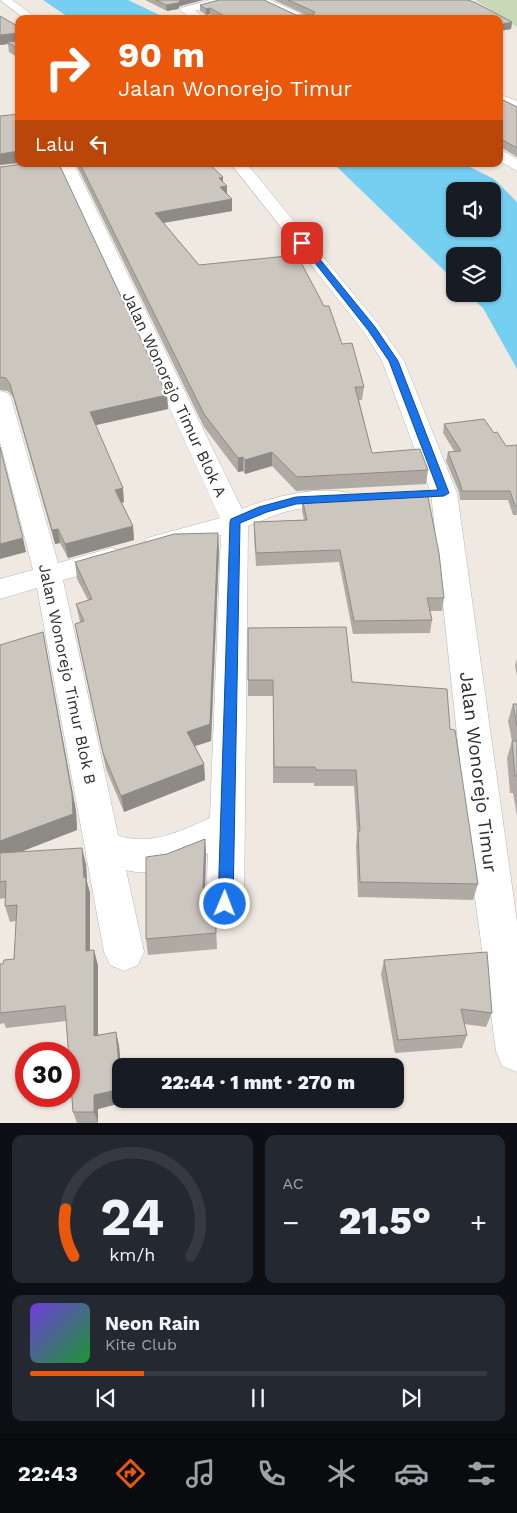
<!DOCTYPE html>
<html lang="id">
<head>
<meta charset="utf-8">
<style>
	body { margin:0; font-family:"Work Sans",sans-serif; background:#242831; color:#f1f3f6; height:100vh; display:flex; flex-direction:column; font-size:19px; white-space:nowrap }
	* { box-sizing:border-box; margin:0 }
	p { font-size:16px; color:#9ea1a6 }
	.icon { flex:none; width:28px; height:28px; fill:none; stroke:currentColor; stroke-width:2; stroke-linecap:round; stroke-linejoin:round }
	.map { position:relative; height:1123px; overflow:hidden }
	.details { display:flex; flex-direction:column; gap:12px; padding:12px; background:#0d0f14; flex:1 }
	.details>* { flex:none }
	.guide { position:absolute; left:15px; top:15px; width:488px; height:152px; border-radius:10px; box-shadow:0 1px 4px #0004; background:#ea580c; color:#fff; overflow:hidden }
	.buttons { position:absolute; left:446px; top:182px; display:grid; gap:10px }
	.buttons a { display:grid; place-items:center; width:55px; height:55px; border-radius:10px; background:#171b24; box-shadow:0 1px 4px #0004; font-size:25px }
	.speed { position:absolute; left:15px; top:1042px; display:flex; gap:10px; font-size:25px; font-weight:700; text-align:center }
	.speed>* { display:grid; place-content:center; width:65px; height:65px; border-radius:50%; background:#171b24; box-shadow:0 1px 4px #0004; line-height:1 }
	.speed .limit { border:8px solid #d22; background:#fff; color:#111 }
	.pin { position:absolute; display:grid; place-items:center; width:42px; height:42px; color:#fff; margin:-21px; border-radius:10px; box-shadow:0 2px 8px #0006 }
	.me { position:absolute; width:55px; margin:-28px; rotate:1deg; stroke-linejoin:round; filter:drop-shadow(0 0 4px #0008) }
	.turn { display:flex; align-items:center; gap:18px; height:105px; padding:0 20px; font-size:22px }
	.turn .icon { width:65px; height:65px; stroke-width:2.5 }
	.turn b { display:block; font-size:35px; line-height:42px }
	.then { display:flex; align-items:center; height:48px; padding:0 20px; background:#0003; gap:10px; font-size:19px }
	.big { font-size:38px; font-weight:800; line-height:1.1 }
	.details .widget { flex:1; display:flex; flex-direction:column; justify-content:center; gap:8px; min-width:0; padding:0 18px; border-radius:10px; background:#242831 }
	.details .dial { align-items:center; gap:0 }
	.dial svg { height:130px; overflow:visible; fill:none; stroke:#363941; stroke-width:7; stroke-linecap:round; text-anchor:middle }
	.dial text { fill:#f1f3f6; stroke:none }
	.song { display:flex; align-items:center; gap:15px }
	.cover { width:60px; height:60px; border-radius:8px; background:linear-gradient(135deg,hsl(260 70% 55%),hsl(130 70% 35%)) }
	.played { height:5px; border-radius:2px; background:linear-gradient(90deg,#ea580c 25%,#363941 25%) }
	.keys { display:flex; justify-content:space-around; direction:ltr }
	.heat { display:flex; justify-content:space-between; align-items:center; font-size:28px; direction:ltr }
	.details .tiles { flex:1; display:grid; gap:12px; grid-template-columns:1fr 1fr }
	.widget:last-child { grid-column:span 2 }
	.trip { position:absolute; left:112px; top:1058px; width:292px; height:50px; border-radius:10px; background:#171b24; box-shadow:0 1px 4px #0004; font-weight:800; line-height:50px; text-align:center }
	.dock { display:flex; height:80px; justify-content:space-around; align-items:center; background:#090b0e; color:#9ea1a6 }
	.dock .icon { width:35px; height:35px }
	.dock .selected { color:#ea580c }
	.dock b { font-size:22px; color:#f1f3f6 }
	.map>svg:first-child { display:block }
</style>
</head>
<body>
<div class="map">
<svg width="517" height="1123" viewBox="0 0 517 1123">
	<rect width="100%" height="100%" fill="#efe9e1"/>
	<!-- cemetery -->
	<path fill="#c8d9b8" d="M475,0H517V27Z"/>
	<!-- water -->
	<path fill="#75cff0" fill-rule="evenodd" d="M43,0H128L168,19H71Z
		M334,164H464L494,179L517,202V369L483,308L468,294H492V256H455V281ZM455,191H492V229H455Z"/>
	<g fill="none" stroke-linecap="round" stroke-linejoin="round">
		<defs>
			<path id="street" d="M0,0H12L38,19H25Z
				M210,0H227L226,2L195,11L207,19H193L180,10L181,8Z
				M255,0H270L313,19H297Z
				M499,94L517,101V110L499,103Z
				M499,149L517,159V171L499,161Z
				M58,164H74L242,509C272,497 317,485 349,493L353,499L349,505C332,509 315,507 297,509C280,512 264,520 248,526L244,904L238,916L225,922L212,916L206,904L208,853C184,864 153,878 126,870L144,952L138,965L124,971L110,965L104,952L37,588L0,599V579L33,570L0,442V391L8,393L11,398L58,563L111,548L121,550L125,557L121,564L63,580L118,835L120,836C151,846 181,831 210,818L221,535L157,553L147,550L144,544L147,538L220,518Z
				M231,164H247L379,325L404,361L457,493L517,922V1072L502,1066L496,1051L473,883L431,493L382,361L364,332Z"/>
		</defs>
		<!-- street casing -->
		<use href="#street" stroke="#b4b7c1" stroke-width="1"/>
		<!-- street -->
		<use href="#street" fill="#fff" fill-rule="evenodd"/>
	</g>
	<!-- wall -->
	<path fill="#afaba4" d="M145,0H203L180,6L178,9L167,11Z
		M219,0H264L296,15H306L274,0H468L476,3L512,22L511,29L499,31V19H218L210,14L206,15L200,11V5Z
		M19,27V58L9,52L8,44L0,45Z
		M499,98L517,107V157L499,146Z
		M76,164H209L223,182L227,186V194L232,211L164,223L199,265L342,344L364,387L362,400H359L372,453L428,470L426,484L296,491L272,466L245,474L243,471L238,472L204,427Z
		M0,167L167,395L168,409L95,425L124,502L122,503L133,526L134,540L68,558L60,543L55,544L13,397L8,391L0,390Z
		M444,424L494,433L506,446L517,445V515H513L508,500H460L459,492L446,461L448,452L454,451L443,433Z
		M302,498L444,598L442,611H430L432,620L430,633L353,634L339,562L256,566L254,535V522L304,520L302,511Z
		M219,550L211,741L195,746L204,764L205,780L124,812L106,769L78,640L75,624L80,622L76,604L88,600L77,579L75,562Z
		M248,628L352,682L450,729L478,884L473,900L358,897L356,846L357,834L354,786H314V783H273V696H248Z
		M0,645L46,649L76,811L77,830L19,852L86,864L87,882L90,893V951L94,950L98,966V1035L116,1032L119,1046L121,1067V1099H125V1102L98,1109V1123H77L73,1112L66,1021L6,1028L4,1023L0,1024V964H3L14,959L16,921L10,922L5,906V898L0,899Z
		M517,659V676L515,665Z
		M513,704H517V816L513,793H510L507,758L512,741L508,721Z
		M205,839L206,856L205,891L209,900L215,903L217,949L148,955L146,939L167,854Z
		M384,960L492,1013L486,1027L464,1024L467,1035L462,1048L395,1053L381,974Z"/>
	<!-- shaded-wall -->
	<path fill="#8e8b86" d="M181,0H203L180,6L178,9L167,11L166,5Z
		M210,8V14L206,15V9Z
		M512,22L511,29L499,31V25Z
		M19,33V43L7,42L8,44L0,45V35Z
		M19,151V163L0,165V154Z
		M223,177V187L227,186V198L220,199L219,178Z
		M232,199V211L156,224L155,213Z
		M167,395L168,409L92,426L90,412Z
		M272,452V466L245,474V460Z
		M243,457V471L238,472V458Z
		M123,488L124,502L117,504L115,490Z
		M133,526L134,540L68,558L65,544Z
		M58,529L60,543L55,544L52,530Z
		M218,533L219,550L211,741L189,748L187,732Z
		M23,538L26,552L0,559V544Z
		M43,632L76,811L77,830L0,860V841Z
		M204,764L205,780L124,812L121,796Z
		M205,839L206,856L204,904L203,887Z
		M82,848L86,864L87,882L90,893V967L86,951Z
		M94,950L98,966V1050L94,1036Z
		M116,1032L119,1046L121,1067V1085Z
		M121,1089V1099H125V1102L98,1109V1123L94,1112V1095Z"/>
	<!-- building -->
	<path fill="#cbc7bf" stroke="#8e8b86" d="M156,0H181L178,3L166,5Z
		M219,0H264L296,15H313L315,12L288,0H468L476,3L512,22L499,25V19H230L210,8L206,9L200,5Z
		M0,16L19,27V33L0,35Z
		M19,41V49L7,42Z
		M499,98L517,107V148L499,138Z
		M19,114V151L0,154V116Z
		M23,164H59L167,395L90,412L123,488L115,490L133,526L65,544L58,529L52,530L10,384L6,378L0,377V167Z
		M80,164H209L223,177L219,178L227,186L220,187L232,199L155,213L199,265L297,255L324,306H329L342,344L352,343L364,387H355L372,453L420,449L428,470L297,477L272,452L245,460L243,457L238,458L204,414Z
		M484,419L494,433L497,432L506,446L517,445V506H515L510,491H462L460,483L448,452L461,451L444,424Z
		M0,447L23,538L0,544Z
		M427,492L439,553L444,598H427L432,620L354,621L340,550L256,553L254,522L307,520L302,498Z
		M218,533L210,724L187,732L204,764L121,796L103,753L75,624L84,621L76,604L92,599L75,562L174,534Z
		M346,627L352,682L447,689L450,729L455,730L478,884L360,882L358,831H360L356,770H316L315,767H274L273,680H248V628Z
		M43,632L72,794L73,814L0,841V645Z
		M513,704H517V726Z
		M512,741H517V776H515Z
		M205,839L203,887L209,900L215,903L216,933L146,939V857L167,854Z
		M82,848L84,878L86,877V951L94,950V1036L116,1032L121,1089L94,1095V1112H73L65,1006L0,1013V964H3L4,960L14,959L17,905L5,906L6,881L0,882V853Z
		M487,952L492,1013L461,1009L467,1035L398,1040L384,960Z"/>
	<!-- route -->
	<path fill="#1a73e8" stroke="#114b97" d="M300,241H305L375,327L398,361L449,493L444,496L296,504L267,512L240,523L233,904L231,909L225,911L220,909L218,904L230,522L231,519L259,507L296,497L438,490L389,361L368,330L300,244Z"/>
	<g text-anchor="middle" stroke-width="4.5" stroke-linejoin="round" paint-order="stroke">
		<!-- street labels -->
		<g font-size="16" fill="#2e2e2e" stroke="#fff">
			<text transform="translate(175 394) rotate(65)" y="6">Jalan Wonorejo Timur Blok A</text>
			<text transform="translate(68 674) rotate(78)" y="6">Jalan Wonorejo Timur Blok B</text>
		</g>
		<!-- near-street labels -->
		<g font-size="19" fill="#2e2e2e" stroke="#fff">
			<text transform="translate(479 772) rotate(83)" y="7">Jalan Wonorejo Timur</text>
		</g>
	</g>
</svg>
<div class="buttons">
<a><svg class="icon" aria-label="sound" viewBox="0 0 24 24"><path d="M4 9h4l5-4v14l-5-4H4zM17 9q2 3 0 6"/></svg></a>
<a><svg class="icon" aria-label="layers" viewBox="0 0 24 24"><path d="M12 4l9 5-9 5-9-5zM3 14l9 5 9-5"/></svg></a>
</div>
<div class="speed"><div class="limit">30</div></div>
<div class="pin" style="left:302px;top:243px;background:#d93025"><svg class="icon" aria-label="arrive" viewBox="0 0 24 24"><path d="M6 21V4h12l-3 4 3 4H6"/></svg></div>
<svg class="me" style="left:225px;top:904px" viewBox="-20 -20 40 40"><circle r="17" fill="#1a73e8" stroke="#fff" stroke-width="3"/><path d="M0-11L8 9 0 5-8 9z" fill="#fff"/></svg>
<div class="trip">22:44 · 1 mnt · 270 m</div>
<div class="guide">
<div class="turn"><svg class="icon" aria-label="right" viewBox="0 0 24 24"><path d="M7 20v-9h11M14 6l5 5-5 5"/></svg><div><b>90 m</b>Jalan Wonorejo Timur</div></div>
<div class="then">Lalu<svg class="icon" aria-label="left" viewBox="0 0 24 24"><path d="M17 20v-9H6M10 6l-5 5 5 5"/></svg></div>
</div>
</div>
<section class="details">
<div class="tiles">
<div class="widget dial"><svg viewBox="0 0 100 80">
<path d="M14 69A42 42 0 1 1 86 69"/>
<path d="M14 69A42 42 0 0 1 9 40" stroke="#ea580c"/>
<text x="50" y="56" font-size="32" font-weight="700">24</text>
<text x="50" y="72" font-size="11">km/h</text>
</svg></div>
<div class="widget"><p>AC</p>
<div class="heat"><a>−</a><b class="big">21.5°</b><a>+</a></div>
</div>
<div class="widget">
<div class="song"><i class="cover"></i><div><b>Neon Rain</b><p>Kite Club</p></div></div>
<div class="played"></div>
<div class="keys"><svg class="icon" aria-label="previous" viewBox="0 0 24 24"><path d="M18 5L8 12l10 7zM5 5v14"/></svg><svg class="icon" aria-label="pause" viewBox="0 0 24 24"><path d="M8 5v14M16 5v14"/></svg><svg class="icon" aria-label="next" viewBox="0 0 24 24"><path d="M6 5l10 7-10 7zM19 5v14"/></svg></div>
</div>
</div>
</section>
<nav class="dock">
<b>22:43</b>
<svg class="icon selected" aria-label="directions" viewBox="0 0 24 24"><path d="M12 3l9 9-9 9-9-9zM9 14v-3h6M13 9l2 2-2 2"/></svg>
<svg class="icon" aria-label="music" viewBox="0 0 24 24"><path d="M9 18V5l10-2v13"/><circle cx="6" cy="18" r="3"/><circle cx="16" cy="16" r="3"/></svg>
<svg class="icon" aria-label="phone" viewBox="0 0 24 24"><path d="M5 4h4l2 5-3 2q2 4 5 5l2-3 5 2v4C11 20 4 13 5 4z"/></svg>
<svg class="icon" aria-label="climate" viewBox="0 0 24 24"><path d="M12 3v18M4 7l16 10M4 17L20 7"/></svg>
<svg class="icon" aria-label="car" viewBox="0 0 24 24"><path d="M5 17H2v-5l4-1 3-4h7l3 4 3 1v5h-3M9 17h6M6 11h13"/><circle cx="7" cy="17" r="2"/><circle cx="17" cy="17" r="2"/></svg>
<svg class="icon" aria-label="filters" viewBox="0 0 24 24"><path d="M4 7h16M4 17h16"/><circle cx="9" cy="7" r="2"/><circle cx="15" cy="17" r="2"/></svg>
</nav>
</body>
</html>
